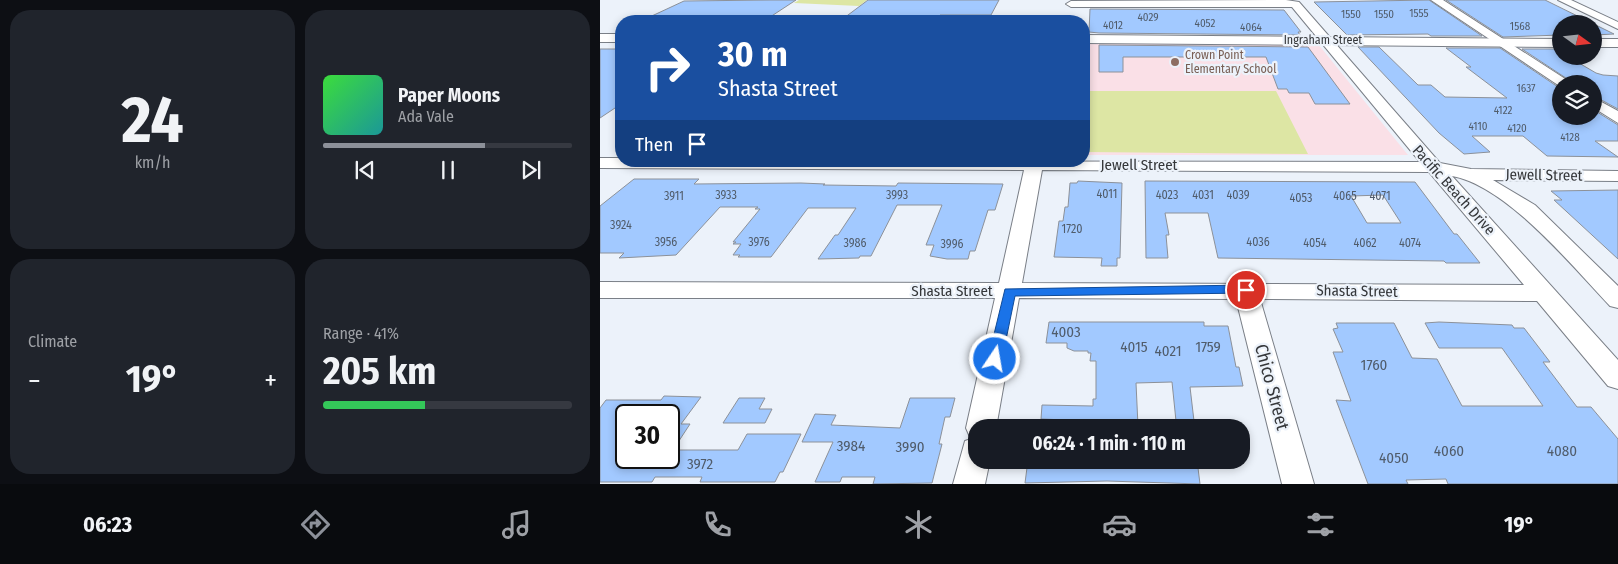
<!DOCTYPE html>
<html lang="en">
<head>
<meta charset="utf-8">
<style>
	body { margin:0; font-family:"Fira Sans Condensed",sans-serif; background:#20242c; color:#f1f3f6; height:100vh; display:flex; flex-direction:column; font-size:19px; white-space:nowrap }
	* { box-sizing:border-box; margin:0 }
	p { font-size:16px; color:#9ea1a6 }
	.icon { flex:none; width:28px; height:28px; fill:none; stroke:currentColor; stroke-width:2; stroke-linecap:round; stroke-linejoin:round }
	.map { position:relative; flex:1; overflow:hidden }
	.details { display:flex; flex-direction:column; gap:10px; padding:10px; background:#0d0f14; width:600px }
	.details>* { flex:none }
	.guide { position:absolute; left:15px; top:15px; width:475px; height:152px; border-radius:20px; box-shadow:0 2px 8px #0003; background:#1a4fa0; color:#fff; overflow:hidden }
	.needle { width:32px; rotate:105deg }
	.tools { position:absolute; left:952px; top:15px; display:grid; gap:10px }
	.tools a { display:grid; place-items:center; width:50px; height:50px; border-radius:50%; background:#171b24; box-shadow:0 2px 8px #0003; font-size:25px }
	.speed { position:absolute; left:15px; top:404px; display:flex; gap:10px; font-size:25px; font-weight:700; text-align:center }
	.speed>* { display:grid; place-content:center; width:65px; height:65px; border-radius:50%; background:#171b24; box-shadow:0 2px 8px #0003; line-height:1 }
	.speed .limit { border:2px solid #111; border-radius:8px; background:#fff; color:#111 }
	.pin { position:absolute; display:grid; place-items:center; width:42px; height:42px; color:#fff; margin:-21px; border:2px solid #fff; border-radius:50%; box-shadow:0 1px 5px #0007 }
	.me { position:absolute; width:55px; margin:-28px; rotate:12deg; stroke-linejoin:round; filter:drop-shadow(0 0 4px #0008) }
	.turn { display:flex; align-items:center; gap:18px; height:105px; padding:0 20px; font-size:22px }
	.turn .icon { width:65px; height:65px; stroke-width:2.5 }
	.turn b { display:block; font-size:35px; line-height:42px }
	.then { display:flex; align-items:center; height:48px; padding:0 20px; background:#0003; gap:10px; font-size:19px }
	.big { font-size:38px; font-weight:700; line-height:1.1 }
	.details .tile { flex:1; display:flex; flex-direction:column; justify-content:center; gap:8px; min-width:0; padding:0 18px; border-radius:20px; background:#20242c }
	.details .dial { align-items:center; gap:0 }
	.dial b { font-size:65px; line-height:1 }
	.song { display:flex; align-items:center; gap:15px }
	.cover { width:60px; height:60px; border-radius:8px; background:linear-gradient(135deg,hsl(120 70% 55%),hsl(180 70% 35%)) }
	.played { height:5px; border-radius:2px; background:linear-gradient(90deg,#8c9099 65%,#363941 65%) }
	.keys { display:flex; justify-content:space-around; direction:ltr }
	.heat { display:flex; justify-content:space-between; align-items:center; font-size:28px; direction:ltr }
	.charge { height:8px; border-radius:4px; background:linear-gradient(90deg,#34c759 41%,#363941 0) }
	.details .tiles { flex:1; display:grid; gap:10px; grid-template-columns:repeat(2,1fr) }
	.trip { position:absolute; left:368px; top:419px; width:282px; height:50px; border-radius:20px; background:#171b24; box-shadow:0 2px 8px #0003; font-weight:700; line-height:50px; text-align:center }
	.menu { display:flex; height:80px; justify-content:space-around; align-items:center; background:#090b0e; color:#9ea1a6 }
	.menu .icon { width:35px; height:35px }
	.menu .on { color:#8c9099 }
	.menu b { font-size:22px; color:#f1f3f6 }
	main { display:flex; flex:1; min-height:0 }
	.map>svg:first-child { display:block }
</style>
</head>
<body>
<main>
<section class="details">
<div class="tiles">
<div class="tile dial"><b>24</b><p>km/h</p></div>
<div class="tile">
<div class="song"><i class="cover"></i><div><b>Paper Moons</b><p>Ada Vale</p></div></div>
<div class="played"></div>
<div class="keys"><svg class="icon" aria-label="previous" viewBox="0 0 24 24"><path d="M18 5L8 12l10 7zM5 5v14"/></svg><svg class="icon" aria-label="pause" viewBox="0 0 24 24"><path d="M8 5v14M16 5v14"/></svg><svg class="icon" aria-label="next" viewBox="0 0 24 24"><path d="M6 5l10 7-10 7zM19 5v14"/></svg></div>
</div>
<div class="tile"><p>Climate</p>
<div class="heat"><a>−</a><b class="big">19°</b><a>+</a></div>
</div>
<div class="tile"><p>Range · 41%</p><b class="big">205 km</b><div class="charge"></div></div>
</div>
</section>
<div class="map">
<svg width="1018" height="484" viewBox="0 0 1018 484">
	<rect width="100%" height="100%" fill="#ecf2fa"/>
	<!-- education -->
	<path fill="#fae0e7" d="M484,44H718L808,155H484Z"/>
	<!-- green -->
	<path fill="#dde6a4" d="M199,0H267L259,6L194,3Z
		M484,91H676L708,154L484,152Z"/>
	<!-- building -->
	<path fill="#a2c9ff" stroke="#8c9199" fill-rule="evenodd" d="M170,0H196L164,21H41L84,1Z
		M268,0H399L391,15H340L335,21H240Z
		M829,0L882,36H831L828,34L747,35L714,2Z
		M846,0H945L1014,34L994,35V24H961V35L903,37Z
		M490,9L684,10L701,32H698L700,35L499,33L489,32Z
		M499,45L708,47L750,104H715L709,93H689L687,89H678L666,57H523V72H499Z
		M758,47H779L818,85H831L845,97L907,98L866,67H871L846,48H900L961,89V116H994V110L1018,125V141H995L1018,157L947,156L923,136H872L890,152L864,154L839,133Z
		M0,49H21V104L0,118Z
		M922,49H954L961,53V56H967L996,73L1003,75L1018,76V109L994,96V84H975Z
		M34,179H99L94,184L201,183L225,184L223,185L296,186L298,183L403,184L395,210H388L375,251H370L368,259H347L330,256L334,245H326L342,205H297L271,256H260L259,258L218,259L235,235H238L256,208H208L171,257H138L140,255H133L141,244H133L136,242H133L160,209H155L158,207H120L76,255L19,258L24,253H0V206Z
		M478,181L522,183L520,258H517V266H501L502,258L454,257L459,221H463L465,207H468L470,183H477Z
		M545,181L815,182L854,234H857L880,263H846L844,261L618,258L608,213H565L569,235H566L568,258H546ZM783,195L801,223H767L751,196Z
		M1018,190V259L954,200H962L951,191Z
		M449,322H604V326H628L636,367H639L643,386L590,387L594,421H576L572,382L536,383L538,426H522V421L466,422V420L441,419L442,405L493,406V399H496V361H490L491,353H488V351H474L467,348V343H446Z
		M839,322L912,325L914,328H924L950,362H943L977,407H991L1018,439V484H848L846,479L806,480L808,484H768L736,400L751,401L733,352H743L733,329L738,328L736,323H794L812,358L837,359L862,406H943L902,348H839L825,323Z
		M64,396L101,397L81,424H90L73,450H138L147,434H201L183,472H180L175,482H100L102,477H55L52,482H0V408L6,400H61ZM26,415H69V458H26Z
		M139,398H165L159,409H172L165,423H123Z
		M310,398H355L350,417H345L339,444H342L332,483L273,484L275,477H242L240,482H215L233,442H202L215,414L236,415L231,425L300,428Z
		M428,460H597L600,484L507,481L425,483Z"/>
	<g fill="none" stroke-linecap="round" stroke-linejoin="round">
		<defs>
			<path id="minor" d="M686,0L699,2L840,163L871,169L1018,171V181L893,180L935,205L1018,286V308L1010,306C971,265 907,186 852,176L1018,360V389L1008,386L937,301L660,299L714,484H682L636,299L419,298L396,428H376V460H390L385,484H353L365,441L374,438L370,437L366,428L395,298H0V282L399,283L424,170L0,168V158H21V161L820,162L692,7H471L466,4L471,1ZM442,170L829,172L924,285L422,283Z
				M831,0H843L973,84H961V87Z
				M958,0H971L1018,22V29Z
				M994,98L1018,111V123L994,108Z"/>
			<path id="major" d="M0,34H21V42H0Z
				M484,35L961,39V47L484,43Z
				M994,39H1018V47H994Z"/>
		</defs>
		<!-- minor casing -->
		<use href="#minor" stroke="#7a7f87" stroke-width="2"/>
		<!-- major casing -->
		<use href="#major" stroke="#7a7f87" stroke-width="2"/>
		<!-- minor -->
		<use href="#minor" fill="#fff" fill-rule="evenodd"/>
		<!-- major -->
		<use href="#major" fill="#fff" fill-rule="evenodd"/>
	</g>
	<!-- route -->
	<path fill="#1a73e8" stroke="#114b97" d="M646,285L652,290L650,293L415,296L402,359L400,363H390L388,359L405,289Z"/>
	<!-- markers -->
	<circle fill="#8d6e63" stroke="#ecf2fa" stroke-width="2" cx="575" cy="62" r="5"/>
	<g text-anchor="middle" stroke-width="4.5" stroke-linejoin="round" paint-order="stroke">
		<!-- far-number labels -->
		<g font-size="11" fill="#505c6b">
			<text x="819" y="17">1555</text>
			<text x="751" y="18">1550</text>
			<text x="784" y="18">1550</text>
			<text x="548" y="21">4029</text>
			<text x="605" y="27">4052</text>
			<text x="513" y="29">4012</text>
			<text x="920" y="30">1568</text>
			<text x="651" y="31">4064</text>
			<text x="926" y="92">1637</text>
			<text x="903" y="114">4122</text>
			<text x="878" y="130">4110</text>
			<text x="917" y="132">4120</text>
			<text x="970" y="141">4128</text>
		</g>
		<!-- far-street labels -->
		<g font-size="12" fill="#35373a" stroke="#ecf2fa">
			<text x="723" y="44">Ingraham Street</text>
		</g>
		<!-- far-education labels -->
		<g font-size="12" fill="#785e54" stroke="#ecf2fa" text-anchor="start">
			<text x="585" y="59">Crown Point<tspan x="585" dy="14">Elementary School</tspan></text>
		</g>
		<!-- number labels -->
		<g font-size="12" fill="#505c6b">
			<text x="507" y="198">4011</text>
			<text x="126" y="199">3933</text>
			<text x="297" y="199">3993</text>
			<text x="567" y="199">4023</text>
			<text x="603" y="199">4031</text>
			<text x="638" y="199">4039</text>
			<text x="74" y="200">3911</text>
			<text x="745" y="200">4065</text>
			<text x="780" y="200">4071</text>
			<text x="701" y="202">4053</text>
			<text x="21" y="229">3924</text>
			<text x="472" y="233">1720</text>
			<text x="66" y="246">3956</text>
			<text x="159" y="246">3976</text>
			<text x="658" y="246">4036</text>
			<text x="255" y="247">3986</text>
			<text x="715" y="247">4054</text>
			<text x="765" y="247">4062</text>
			<text x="810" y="247">4074</text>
			<text x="352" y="248">3996</text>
		</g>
		<!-- street labels -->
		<g font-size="15" fill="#35373a" stroke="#ecf2fa">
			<text x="539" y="170">Jewell Street</text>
			<text transform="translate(944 175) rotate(1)" y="5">Jewell Street</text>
			<text transform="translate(854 190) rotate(48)" y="5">Pacific Beach Drive</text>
			<text x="352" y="296">Shasta Street</text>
			<text transform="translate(757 291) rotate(1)" y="5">Shasta Street</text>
		</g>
		<!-- near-number labels -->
		<g font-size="15" fill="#505c6b">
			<text x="466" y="337">4003</text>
			<text x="534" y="352">4015</text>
			<text x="608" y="352">1759</text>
			<text x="568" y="356">4021</text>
			<text x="774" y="370">1760</text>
			<text x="251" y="451">3984</text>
			<text x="310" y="452">3990</text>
			<text x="849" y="456">4060</text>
			<text x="962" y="456">4080</text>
			<text x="794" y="463">4050</text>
			<text x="100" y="469">3972</text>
		</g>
		<!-- near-street labels -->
		<g font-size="18" fill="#35373a" stroke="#ecf2fa">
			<text transform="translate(672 387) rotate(75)" y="6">Chico Street</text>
		</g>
	</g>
</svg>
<div class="tools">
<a><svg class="needle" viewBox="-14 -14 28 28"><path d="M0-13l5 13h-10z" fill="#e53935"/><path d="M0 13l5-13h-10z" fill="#9ea1a6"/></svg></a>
<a><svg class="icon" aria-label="layers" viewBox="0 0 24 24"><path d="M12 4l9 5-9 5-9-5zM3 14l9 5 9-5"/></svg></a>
</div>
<div class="speed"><div class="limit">30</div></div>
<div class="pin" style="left:646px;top:290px;background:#d93025"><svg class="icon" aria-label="arrive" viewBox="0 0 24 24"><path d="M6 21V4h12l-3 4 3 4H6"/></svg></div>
<svg class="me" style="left:395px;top:359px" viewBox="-20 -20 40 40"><circle r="17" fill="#1a73e8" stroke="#fff" stroke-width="3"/><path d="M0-11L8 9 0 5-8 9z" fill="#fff"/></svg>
<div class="trip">06:24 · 1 min · 110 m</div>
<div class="guide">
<div class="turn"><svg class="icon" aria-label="right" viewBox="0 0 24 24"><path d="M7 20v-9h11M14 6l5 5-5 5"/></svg><div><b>30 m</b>Shasta Street</div></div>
<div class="then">Then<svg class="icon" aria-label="arrive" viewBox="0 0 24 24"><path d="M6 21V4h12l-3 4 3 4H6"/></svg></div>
</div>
</div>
</main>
<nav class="menu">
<b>06:23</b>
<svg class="icon on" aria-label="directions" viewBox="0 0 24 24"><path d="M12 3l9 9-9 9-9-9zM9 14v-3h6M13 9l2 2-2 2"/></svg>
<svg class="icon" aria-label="music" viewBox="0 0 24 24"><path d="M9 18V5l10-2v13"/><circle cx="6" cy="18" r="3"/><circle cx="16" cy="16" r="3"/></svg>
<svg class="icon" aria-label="phone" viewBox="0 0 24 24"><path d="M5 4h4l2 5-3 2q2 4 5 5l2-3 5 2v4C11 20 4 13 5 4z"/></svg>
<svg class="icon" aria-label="climate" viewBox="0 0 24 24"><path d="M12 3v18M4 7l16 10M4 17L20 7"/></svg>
<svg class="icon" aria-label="car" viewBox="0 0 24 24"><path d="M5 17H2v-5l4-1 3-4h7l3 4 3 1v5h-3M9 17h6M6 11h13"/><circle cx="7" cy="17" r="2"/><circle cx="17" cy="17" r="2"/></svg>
<svg class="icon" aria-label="filters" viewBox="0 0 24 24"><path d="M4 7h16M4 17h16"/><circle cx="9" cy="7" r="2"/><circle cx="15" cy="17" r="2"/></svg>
<b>19°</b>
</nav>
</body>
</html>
